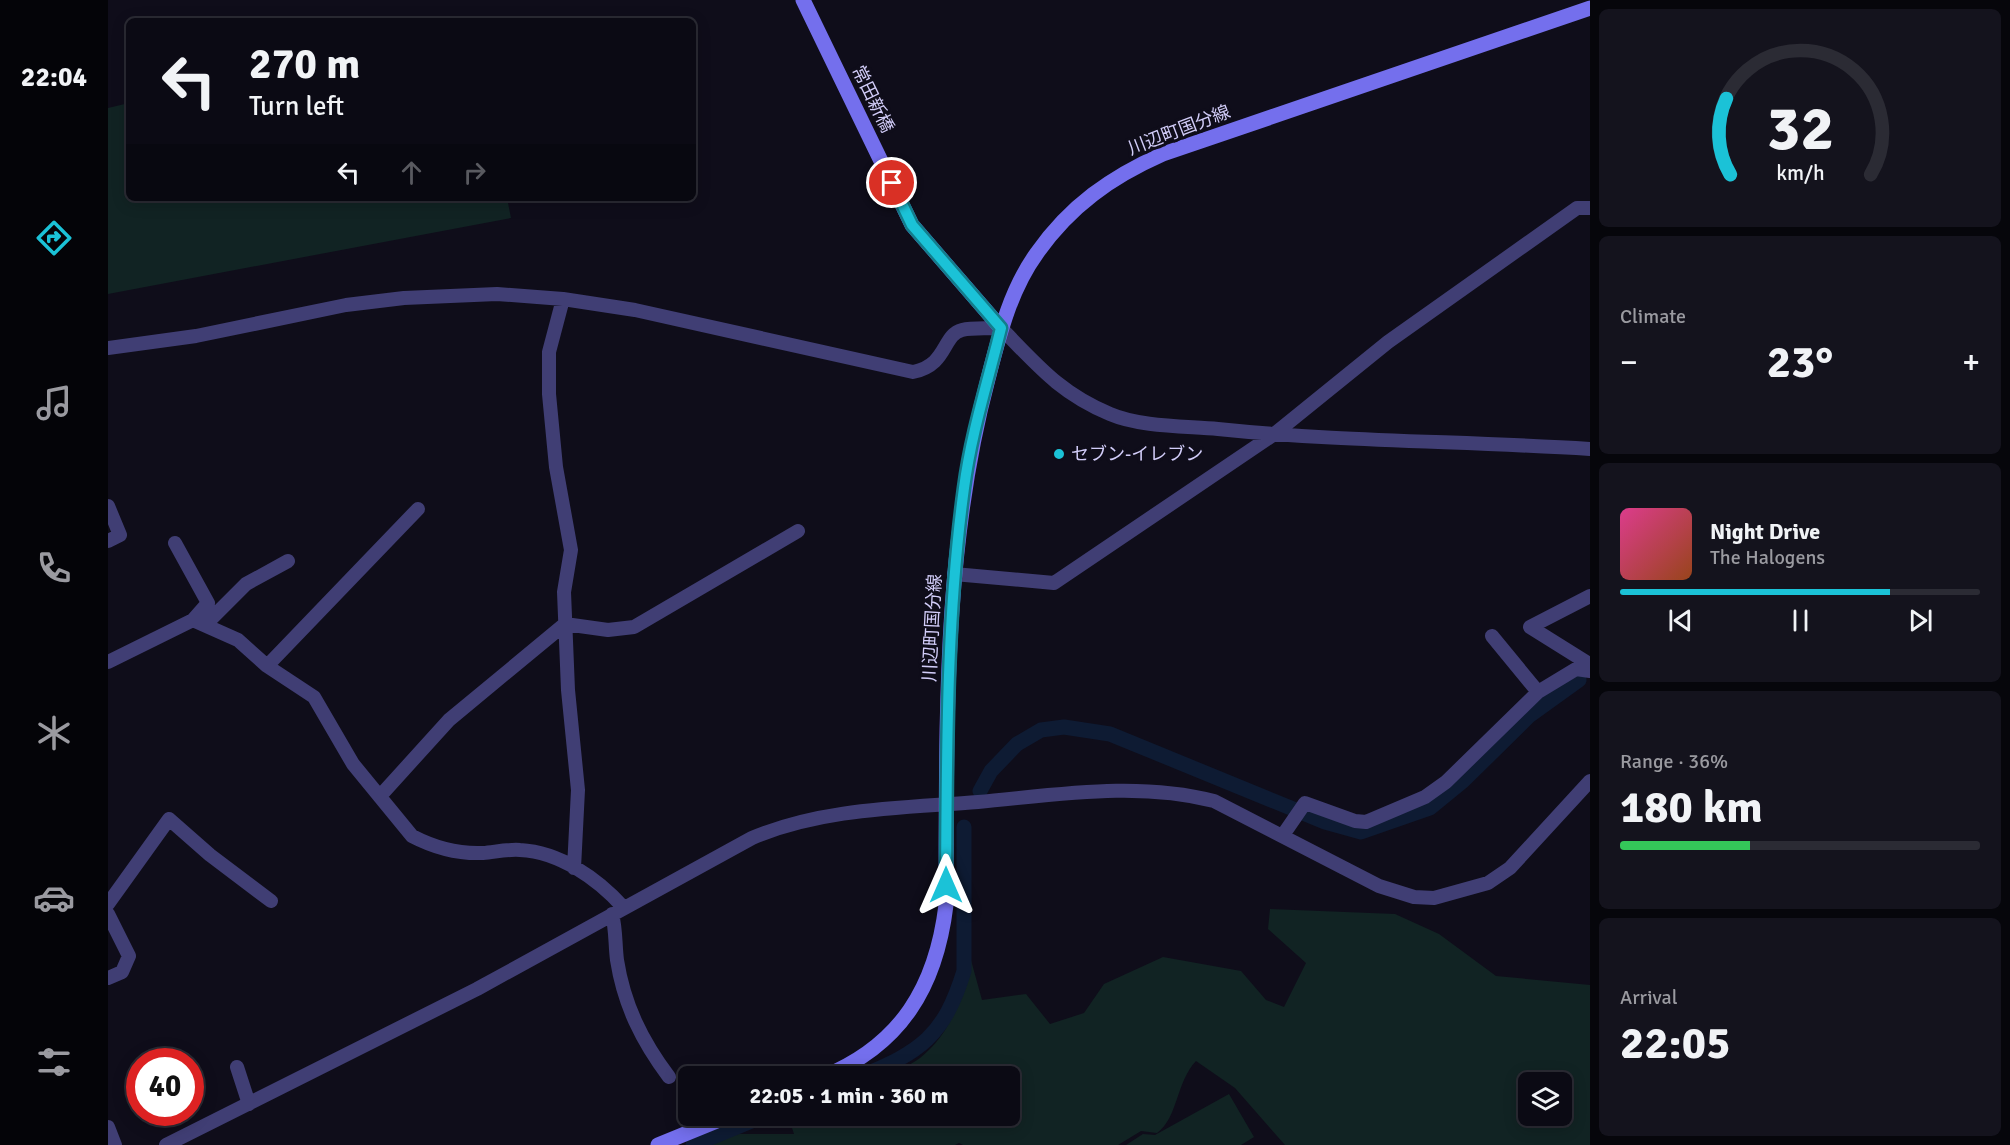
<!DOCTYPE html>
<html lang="en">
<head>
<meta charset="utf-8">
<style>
	body { margin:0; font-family:Signika,"Noto Sans JP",sans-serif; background:#14131d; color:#f1f3f6; height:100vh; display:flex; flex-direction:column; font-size:22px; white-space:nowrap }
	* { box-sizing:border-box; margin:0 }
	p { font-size:20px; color:#9a9aa0 }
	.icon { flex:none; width:33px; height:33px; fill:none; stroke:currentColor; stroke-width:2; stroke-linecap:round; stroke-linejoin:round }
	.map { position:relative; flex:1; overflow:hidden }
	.sheet { display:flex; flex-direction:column; gap:9px; padding:9px; background:#06060b; width:420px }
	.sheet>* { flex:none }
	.banner { position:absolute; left:18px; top:18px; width:570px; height:183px; border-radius:9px; box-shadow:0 3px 15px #0003,0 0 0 2px #2b2b34; background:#0b0a14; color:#f1f3f6; overflow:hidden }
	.controls { position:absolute; left:1410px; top:1072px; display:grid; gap:12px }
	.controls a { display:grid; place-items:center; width:54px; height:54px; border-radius:9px; background:#0b0a14; box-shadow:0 3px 15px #0003,0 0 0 2px #2b2b34; font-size:30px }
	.speed { position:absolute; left:18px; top:1048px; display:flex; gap:12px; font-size:30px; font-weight:700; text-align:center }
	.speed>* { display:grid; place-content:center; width:78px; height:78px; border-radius:50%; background:#0b0a14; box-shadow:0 3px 15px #0003,0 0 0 2px #2b2b34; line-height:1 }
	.speed .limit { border:9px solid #d22; background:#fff; color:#111 }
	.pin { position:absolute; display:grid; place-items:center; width:51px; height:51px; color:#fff; margin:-26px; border:3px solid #fff; border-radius:50%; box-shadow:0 2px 6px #0007 }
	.me { position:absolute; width:66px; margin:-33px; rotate:0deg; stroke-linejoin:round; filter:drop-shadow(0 0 4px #0008) }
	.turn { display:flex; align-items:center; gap:21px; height:126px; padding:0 24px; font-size:27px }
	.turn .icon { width:78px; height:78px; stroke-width:2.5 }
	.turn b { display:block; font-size:42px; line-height:51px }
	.lanes { display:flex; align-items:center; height:57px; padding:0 24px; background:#0003; justify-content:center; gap:30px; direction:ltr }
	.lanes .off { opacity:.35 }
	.big { font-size:45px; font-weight:800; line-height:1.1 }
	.sheet .card { flex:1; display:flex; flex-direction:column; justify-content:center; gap:9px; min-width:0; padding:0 21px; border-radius:9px; background:#14131d }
	.sheet .dial { align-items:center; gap:0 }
	.dial svg { height:156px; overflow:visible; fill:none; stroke:#2b2b34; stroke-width:7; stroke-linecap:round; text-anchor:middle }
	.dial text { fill:#f1f3f6; stroke:none }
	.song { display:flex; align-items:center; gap:18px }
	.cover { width:72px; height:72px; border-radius:9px; background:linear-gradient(135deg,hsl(330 70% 55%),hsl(20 70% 35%)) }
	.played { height:6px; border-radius:3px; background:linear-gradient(90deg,#1bc2d7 75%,#2b2b34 75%) }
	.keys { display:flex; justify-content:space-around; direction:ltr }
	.heat { display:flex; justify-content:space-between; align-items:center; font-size:33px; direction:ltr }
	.charge { height:9px; border-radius:4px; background:linear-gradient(90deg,#34c759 36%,#2b2b34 0) }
	.trip { position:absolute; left:570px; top:1066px; width:342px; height:60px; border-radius:9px; background:#0b0a14; box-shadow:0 3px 15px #0003,0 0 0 2px #2b2b34; font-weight:800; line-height:60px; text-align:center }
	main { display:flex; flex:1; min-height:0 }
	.tabs { display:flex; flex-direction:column; width:108px; justify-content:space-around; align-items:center; background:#040408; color:#9a9aa0 }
	.tabs .icon { width:42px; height:42px }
	.tabs .on { color:#1bc2d7 }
	.tabs b { font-size:27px; color:#f1f3f6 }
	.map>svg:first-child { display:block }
</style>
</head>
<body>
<main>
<nav class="tabs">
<b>22:04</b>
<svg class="icon on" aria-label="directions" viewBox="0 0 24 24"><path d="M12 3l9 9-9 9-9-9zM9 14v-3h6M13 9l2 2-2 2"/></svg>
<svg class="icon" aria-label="music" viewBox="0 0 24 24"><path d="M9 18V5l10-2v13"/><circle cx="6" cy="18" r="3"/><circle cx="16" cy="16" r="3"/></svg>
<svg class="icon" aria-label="phone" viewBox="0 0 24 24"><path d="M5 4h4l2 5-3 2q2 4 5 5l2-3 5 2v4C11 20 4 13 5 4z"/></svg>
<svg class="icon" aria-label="climate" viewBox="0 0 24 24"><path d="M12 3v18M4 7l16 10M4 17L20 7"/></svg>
<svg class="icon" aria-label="car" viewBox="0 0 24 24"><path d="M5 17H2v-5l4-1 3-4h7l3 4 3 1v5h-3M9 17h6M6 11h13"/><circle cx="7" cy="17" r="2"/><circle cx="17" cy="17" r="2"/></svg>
<svg class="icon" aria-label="filters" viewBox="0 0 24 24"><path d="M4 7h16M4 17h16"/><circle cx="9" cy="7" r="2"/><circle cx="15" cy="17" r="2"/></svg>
</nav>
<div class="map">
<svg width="1482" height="1145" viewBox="0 0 1482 1145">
	<rect width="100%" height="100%" fill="#0f0d1a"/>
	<!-- green -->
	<path fill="#112323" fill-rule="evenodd" d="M21,103V198H399L403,218L0,294V108Z
		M1162,909L1287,914L1331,934L1388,976L1482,985V1145H1177L1127,1088L1088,1061C1068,1082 1070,1118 1049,1133L1033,1131L1010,1145H855L851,1143L847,1145H594L621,1134H686L680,1116H902V1077H774C786,1071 802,1066 812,1058C846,1031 855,993 861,953L874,1000L918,994L942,1024L976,1013L996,984L1055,957L1133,971L1158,1000L1176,1007L1198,963L1160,929ZM1420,1083H1454V1116H1420Z
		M1121,1094L1146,1137L1133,1145H1018L1035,1134L1047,1135Z"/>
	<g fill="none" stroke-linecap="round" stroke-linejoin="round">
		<!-- canal -->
		<path stroke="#0e1b33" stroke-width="15" d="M872,791L883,771L909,744L933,730L956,727L1002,734L1217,822L1253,832L1322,808L1355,781L1421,716L1471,680
			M751,1077C813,1052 836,1036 856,971V827
			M585,1145L656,1116"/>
		<!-- street -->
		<path stroke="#403e74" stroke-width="14" d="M455,299L441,352V394L448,467L463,550L456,592L460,690L470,790L466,868
			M0,348L88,336L238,305L296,298L389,294L455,299L527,310L805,372C840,365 834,335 854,330C866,327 881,329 893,328C930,366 952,393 1002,414C1032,427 1078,426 1110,429C1234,442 1358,441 1482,449
			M0,506L12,535L0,541
			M67,543L100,603L85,620
			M846,574L946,583L1165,435L1280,342L1469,208H1482
			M97,625L138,584L180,561
			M1384,636L1430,692
			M0,662L85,620L130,640L159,666L206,697L245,764L304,836C325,847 351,854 375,853C387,852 400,849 412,850C452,852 490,879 515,907
			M159,666L310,509
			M1478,670V662L1422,627L1482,596
			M273,795L341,720L457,624L500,630L526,627L690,531
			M1175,835L1197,803L1247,821L1258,822L1317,797L1338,782L1430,692L1468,669L1482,671
			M0,904L61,819L102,855L163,901
			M0,914L21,956L14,972L0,978
			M504,914C508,929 507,944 509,960C516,1005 534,1041 561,1077
			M129,1067L141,1104
			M0,1127L7,1145
			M58,1145L369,989L644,838C714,808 795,808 870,802C948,795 1029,781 1106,801L1271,886L1306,897L1326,898L1380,883L1402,868L1482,781"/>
		<!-- secondary -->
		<path stroke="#746fed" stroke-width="15" d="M695,0L804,225L893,328
			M715,1077C793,1045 828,987 838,905C839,729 834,551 880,379C891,336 902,290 929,253C962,206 1003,177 1055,154L1482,8
			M550,1145L621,1116"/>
	</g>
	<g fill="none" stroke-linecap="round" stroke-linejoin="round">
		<defs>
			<path id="route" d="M784,183L804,225L893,328C880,381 863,434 856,488C838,620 839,752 838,885"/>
		</defs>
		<!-- route casing -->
		<use href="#route" stroke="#127e8c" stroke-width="15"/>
		<!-- route -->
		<use href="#route" stroke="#1bc2d7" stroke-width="10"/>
	</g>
	<!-- markers -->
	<circle fill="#1bc2d7" stroke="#0f0d1a" stroke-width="2" cx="951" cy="454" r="6"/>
	<g text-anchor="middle" stroke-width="6" stroke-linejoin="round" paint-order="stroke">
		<!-- street labels -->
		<g font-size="18" fill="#d2cdf9" stroke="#0f0d1a">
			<text transform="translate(765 99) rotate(64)" y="6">常田新橋</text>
			<text transform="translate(1071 130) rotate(-21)" y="6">川辺町国分線</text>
			<text transform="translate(824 628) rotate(-87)" y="6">川辺町国分線</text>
		</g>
		<!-- poi labels -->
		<g font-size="18" fill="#d2cdf9" stroke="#0f0d1a" text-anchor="start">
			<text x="963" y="460">セブン-イレブン</text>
		</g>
	</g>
</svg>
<div class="controls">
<a><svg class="icon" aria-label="layers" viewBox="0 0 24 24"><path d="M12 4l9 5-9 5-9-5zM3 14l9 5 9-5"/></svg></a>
</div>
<div class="speed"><div class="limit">40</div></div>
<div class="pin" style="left:784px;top:183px;background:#d93025"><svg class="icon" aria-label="arrive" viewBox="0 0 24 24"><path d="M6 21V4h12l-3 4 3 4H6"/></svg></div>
<svg class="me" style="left:838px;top:885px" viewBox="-20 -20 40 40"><path d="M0-17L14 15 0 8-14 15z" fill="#1bc2d7" stroke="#fff" stroke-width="4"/></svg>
<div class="trip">22:05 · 1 min · 360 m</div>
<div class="banner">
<div class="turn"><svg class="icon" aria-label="left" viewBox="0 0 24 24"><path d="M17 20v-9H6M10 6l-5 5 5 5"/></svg><div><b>270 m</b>Turn left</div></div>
<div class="lanes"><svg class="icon" aria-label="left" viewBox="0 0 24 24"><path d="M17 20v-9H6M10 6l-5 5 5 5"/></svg><svg class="icon off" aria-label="ahead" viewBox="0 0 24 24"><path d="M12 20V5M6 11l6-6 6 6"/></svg><svg class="icon off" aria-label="right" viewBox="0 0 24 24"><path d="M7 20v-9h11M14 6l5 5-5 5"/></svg></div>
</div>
</div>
<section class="sheet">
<div class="card dial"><svg viewBox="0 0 100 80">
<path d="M14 69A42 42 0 1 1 86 69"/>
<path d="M14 69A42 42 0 0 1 12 30" stroke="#1bc2d7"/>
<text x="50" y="56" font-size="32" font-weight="700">32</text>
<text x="50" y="72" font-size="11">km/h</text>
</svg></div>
<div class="card"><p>Climate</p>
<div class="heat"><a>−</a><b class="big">23°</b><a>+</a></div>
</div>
<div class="card">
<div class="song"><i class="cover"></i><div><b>Night Drive</b><p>The Halogens</p></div></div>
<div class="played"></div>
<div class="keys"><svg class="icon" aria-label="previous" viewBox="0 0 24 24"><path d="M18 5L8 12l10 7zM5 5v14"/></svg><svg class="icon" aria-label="pause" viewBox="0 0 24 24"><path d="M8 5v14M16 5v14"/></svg><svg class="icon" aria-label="next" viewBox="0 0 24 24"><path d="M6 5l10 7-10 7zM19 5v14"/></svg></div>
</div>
<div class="card"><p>Range · 36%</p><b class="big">180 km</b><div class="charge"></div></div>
<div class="card"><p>Arrival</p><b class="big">22:05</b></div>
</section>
</main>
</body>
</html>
